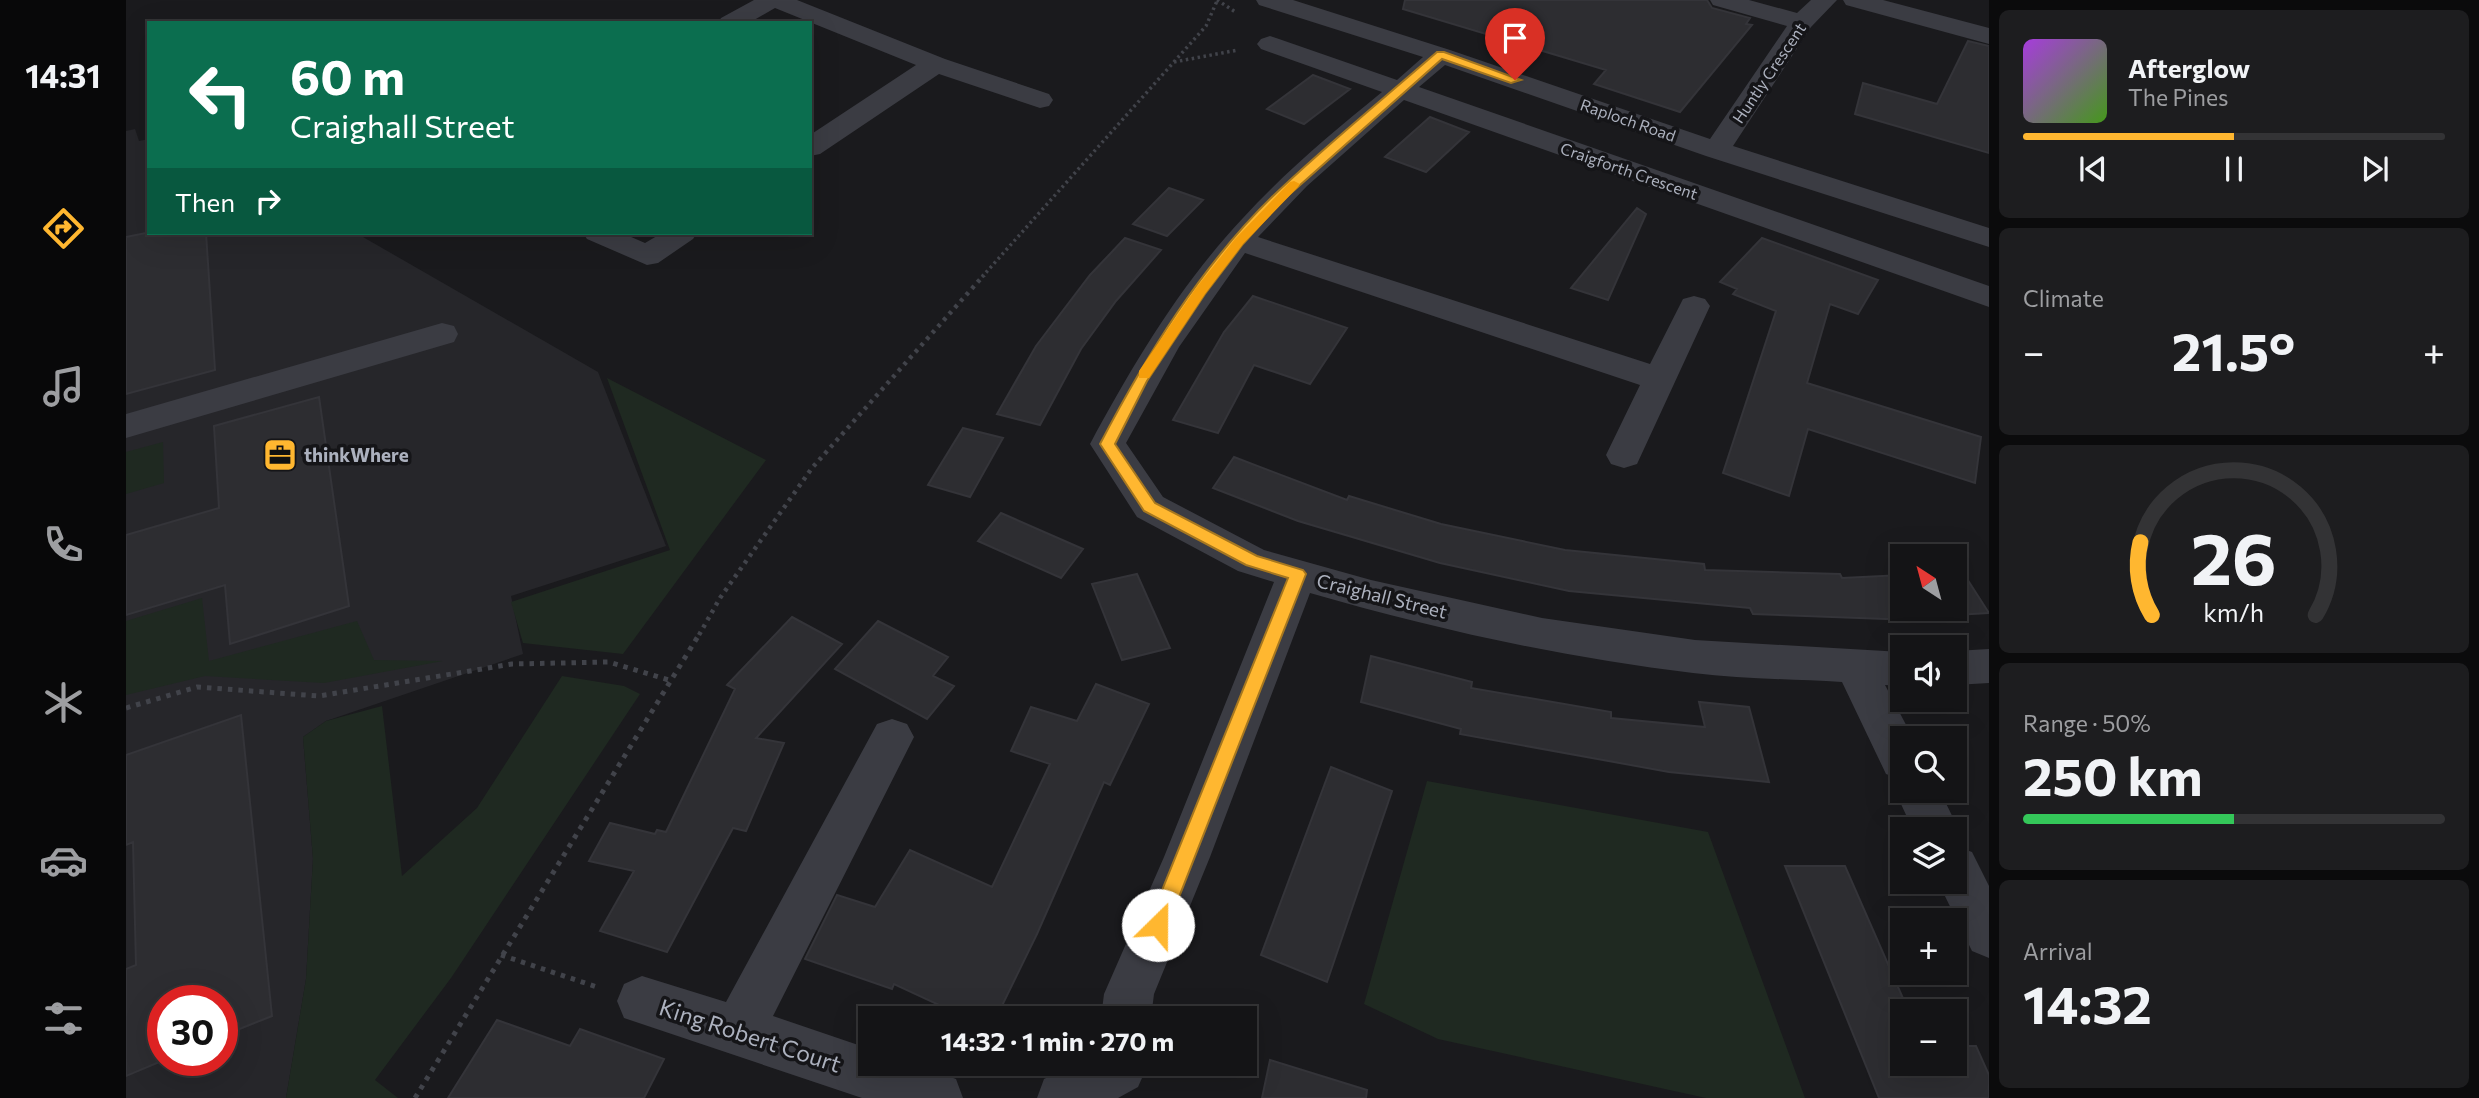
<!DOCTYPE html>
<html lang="en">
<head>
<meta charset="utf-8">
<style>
	body { margin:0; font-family:Commissioner,sans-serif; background:#1d1d1f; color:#f1f3f6; height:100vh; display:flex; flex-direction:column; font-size:26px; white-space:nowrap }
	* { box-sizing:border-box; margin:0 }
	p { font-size:23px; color:#9d9ea1 }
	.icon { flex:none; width:38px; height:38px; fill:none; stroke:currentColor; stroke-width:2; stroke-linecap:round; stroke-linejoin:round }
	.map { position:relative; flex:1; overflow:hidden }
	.panel { display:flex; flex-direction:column; gap:10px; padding:10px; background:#0b0b0c; width:490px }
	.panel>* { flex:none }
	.banner { position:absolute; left:21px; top:21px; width:665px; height:214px; border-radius:0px; box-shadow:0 7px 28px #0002,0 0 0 2px #333335; background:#0b6e4f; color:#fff; overflow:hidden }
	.needle { width:46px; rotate:324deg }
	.controls { position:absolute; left:1764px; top:544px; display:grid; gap:14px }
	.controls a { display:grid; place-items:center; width:77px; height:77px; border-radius:0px; background:#141416; box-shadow:0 7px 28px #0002,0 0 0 2px #333335; font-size:35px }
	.speed { position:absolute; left:21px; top:985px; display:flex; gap:14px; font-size:35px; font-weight:700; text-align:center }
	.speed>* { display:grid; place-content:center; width:91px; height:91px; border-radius:50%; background:#141416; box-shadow:0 7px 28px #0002,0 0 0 2px #333335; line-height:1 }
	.speed .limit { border:10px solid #d22; background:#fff; color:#111 }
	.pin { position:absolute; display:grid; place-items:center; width:60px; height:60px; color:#fff; margin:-72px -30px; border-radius:50% 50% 50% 0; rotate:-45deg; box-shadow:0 0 7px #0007 }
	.pin .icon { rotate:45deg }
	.me { position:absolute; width:77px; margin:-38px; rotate:23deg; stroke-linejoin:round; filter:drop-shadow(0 0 5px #0008) }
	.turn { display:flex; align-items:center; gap:24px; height:147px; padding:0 28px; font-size:32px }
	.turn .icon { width:91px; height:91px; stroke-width:2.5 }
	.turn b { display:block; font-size:49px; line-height:60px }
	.then { display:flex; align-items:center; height:66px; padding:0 28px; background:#0003; gap:14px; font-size:26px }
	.big { font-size:52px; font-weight:700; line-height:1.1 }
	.panel .widget { flex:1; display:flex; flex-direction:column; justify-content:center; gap:10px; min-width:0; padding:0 24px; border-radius:10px; background:#1d1d1f }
	.panel .dial { align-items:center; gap:0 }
	.dial svg { height:182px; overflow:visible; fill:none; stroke:#333335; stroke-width:7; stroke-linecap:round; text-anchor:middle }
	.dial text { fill:#f1f3f6; stroke:none }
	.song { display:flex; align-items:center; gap:21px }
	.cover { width:84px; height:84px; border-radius:10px; background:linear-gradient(135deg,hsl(280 70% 55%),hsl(100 70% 35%)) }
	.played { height:7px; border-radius:4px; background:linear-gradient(90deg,#ffb730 50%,#333335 50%) }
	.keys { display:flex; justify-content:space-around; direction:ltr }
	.heat { display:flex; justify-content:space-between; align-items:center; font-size:38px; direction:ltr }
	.charge { height:10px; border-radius:5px; background:linear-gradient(90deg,#34c759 50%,#333335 0) }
	.trip { position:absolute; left:732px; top:1006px; width:399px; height:70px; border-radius:0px; background:#141416; box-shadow:0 7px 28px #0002,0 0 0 2px #333335; font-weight:700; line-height:70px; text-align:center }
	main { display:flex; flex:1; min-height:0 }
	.tab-bar { display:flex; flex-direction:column; width:126px; justify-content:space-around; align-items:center; background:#080809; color:#9d9ea1 }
	.tab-bar .icon { width:49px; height:49px }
	.tab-bar .on { color:#ffb730 }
	.tab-bar b { font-size:32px; color:#f1f3f6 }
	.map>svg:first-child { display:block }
</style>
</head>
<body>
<main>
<nav class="tab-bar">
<b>14:31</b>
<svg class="icon on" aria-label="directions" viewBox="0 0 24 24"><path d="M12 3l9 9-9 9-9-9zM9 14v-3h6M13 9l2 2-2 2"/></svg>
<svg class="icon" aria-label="music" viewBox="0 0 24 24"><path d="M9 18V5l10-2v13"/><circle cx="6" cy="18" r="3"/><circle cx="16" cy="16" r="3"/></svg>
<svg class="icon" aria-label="phone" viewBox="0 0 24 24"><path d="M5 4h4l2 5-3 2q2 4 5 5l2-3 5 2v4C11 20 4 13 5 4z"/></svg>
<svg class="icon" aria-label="climate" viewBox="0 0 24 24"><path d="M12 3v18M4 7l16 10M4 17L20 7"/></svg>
<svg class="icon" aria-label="car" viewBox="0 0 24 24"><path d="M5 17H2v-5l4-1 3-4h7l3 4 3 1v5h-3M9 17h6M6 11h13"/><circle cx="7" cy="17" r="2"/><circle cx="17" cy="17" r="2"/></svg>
<svg class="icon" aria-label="filters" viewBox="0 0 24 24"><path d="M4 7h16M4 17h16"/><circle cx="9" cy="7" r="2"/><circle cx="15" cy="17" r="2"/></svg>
</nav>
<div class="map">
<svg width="1863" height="1098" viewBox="0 0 1863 1098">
	<rect width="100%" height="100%" fill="#1a1a1d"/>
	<!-- built -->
	<path fill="#26262a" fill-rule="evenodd" d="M9,129L13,141L23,139V233H230L472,372L540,546L385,596L397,654L200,721L177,737L187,859L180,979L160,1098H0V131ZM37,1001H96V1060H37Z"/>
	<!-- green -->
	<path fill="#1f2921" d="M481,378L640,460L497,654L397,643L385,602L544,550Z
		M37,442L38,483L0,494V452Z
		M76,598L83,661L231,621L248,660L317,661L198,683L79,676L0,695V621Z
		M436,676L498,686L514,694L325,978L249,1080L272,1098H160L180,979L187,859L177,737L200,721L256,706L276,876L351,808Z
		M1301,781L1582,832L1679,1098H1580L1312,1039L1238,1004Z"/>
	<!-- building -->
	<path fill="#2d2d31" stroke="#343439" stroke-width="2" d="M1279,0H1581L1586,8L1624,18L1620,24L1626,25L1554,112L1468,84L1480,70L1277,9Z
		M1842,41L1863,46V153L1729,114L1737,83L1811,104Z
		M1187,75L1224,89L1178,124L1141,109Z
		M1304,117L1343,132L1300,172L1259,157Z
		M1043,188L1077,200L1041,236L1007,224Z
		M1511,208L1520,214L1482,300L1445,288Z
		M20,233H80L89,370L0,394V237Z
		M999,238L1035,250L990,301L955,349L914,425L871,414L910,346L964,275Z
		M1636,238L1752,280L1732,314L1704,304L1681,383L1855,437L1849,483L1682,429L1663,496L1597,473L1650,311L1607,294L1611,289L1594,282Z
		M1127,296L1221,328L1184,384L1128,365L1092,433L1047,420L1098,332Z
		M193,397L223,606L104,644L99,585L0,615V535L93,508L88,426Z
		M837,428L877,438L844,497L802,485Z
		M1108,457L1221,500L1223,496L1315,524L1439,550L1578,564L1579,570L1714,574L1716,578L1776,575V609H1829V571H1836L1863,613L1760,619L1627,614L1624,608L1443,591L1314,563L1172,521L1087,488Z
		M875,513L957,549L935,578L852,541Z
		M1011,574L1044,648L996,660L966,584Z
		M666,617L716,644L630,738L658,743L620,831L607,828L541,952L474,931L508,871L463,861L484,823L529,834L531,830L540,832L609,689L601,685Z
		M752,621L822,657L807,676L828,686L801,719L709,669Z
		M1245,656L1346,682L1345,688L1485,712V718L1579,727L1573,702L1623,707L1643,782L1543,772L1334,734L1335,729L1235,702Z
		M970,684L1023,704L984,785L978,782L911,934L870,1018H841L768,984L766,989L679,959L711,895L749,907L784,850L866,887L924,764L885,751L905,707L951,721Z
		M115,715L146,1016L96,1036V1001H37L38,1060L0,1076V969L10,965L7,842L0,845V755Z
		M1205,767L1266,791L1201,982L1135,955Z
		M1659,866H1719L1783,1012H1776V1064H1829V1046H1850L1863,1075V1098H1753Z
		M371,1020L444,1046L454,1029L538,1059L518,1098H322Z
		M1144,1060L1241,1090L1240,1098H1136Z"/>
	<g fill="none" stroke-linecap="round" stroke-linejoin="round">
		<!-- path-far2 -->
		<path stroke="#41434a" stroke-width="3.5" stroke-dasharray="2.5 3.5" stroke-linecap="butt" d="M1091,0L1111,13
			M1048,62L1112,50
			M856,277L1080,26L1091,1"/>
		<!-- path-far1 -->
		<path stroke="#41434a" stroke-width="4.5" stroke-dasharray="3.5 5" stroke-linecap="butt" d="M573,635L594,598L686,468L858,275"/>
		<!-- path -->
		<path stroke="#41434a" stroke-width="5" stroke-dasharray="4.5 6" stroke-linecap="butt" d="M0,708L71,687L193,696L386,664L483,662L546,681
			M375,955L474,988
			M289,1098L574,633"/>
		<!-- minor -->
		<path fill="#3b3c43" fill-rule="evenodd" d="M628,0H671L819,59L923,94L927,100L923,106L914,108L813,74L694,154L684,156V135L790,65L649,8L623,23H592L595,18Z
			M1130,0H1167L1324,50L1584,139L1661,26L1587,5L1584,0H1623L1671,13L1685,0H1711L1685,27L1607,146L1863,228V247L1580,156L1319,65L1293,87L1863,286V307L1278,100L1181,186L1132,237L1524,364L1557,299L1568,296L1579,299L1584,306L1511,464L1498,468L1485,464L1480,455L1514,385L1119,253L1053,347L1000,443L1037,497L1138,550L1245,580L1416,618L1569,640L1776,652V686L1759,685L1787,738H1776V791H1814L1833,830L1829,839V830H1787L1769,791L1774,779L1760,774L1716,682C1667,679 1616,679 1567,673C1438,658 1309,629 1184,593L1084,857L1028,994L1025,1018H975L978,994L1038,857L1148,582L1112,571L1011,517L964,444C1007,364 1054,285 1117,218C1159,172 1207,132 1256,92L1135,49L1131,44L1135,39L1144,36L1153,39L1271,80L1297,57L1133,5Z
			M1717,0H1757L1863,28V44L1720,5Z
			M457,233H496L519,243L536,233H571L567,239L532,263L521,265L461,239Z
			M316,323L328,326L332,334L328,342L0,438V414Z
			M1863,649V683L1829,685V651Z
			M766,719L781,724L788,737L647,1016L744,1049V1064H789L830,1079L837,1098H736L498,1018L491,1001L498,984L516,976L600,1002L751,724Z
			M1829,846L1846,852L1863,886V958L1846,951L1812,882H1829Z
			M949,1064H1018L1020,1069L1012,1087L992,1098H911L918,1079Z"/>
	</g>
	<!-- route -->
	<path fill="#ffb730" stroke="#a6771f" stroke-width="2" d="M1311,52H1318L1395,80L1385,83L1316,59L1155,202L1117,244L1079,294L1021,381L989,444L1029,503L1131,556L1177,570L1180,574L1042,925L1039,932L1032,935L1025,932L1022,925L1162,578L1120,565L1018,511L974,444C1020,356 1075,266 1147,196C1199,146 1256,100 1311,52Z"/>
	<!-- slow -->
	<path fill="#f59e0b" d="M1168,181L1174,184L1172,187L1117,244L1079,294L1023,378H1013V371L1070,288L1109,239L1164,182Z"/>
	<!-- icons -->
	<defs>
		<symbol id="office-square" viewBox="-11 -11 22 22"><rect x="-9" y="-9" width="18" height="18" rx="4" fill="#ffb730" stroke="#151518"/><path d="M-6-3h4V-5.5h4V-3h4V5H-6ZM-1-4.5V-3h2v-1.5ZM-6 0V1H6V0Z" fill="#111"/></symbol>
	</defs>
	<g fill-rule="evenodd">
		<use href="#office-square" x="135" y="436" width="38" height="38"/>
	</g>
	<g text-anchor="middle" stroke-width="7" stroke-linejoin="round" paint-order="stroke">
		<!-- far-street labels -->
		<g font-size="16" fill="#acb1be" stroke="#151518">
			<text transform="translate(1643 73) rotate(-56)" y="6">Huntly Crescent</text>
			<text transform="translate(1502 120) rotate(19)" y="6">Raploch Road</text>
			<text transform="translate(1503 171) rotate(19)" y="6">Craigforth Crescent</text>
		</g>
		<!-- poi labels -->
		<g font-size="19" font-weight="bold" fill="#acb1be" stroke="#151518" text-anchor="start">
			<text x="178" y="462">thinkWhere</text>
		</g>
		<!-- street labels -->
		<g font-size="19" fill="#acb1be" stroke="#151518">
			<text transform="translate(1256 596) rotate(14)" y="7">Craighall Street</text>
		</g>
		<!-- near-street labels -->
		<g font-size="23" fill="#acb1be" stroke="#151518">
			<text transform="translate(624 1036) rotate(18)" y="8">King Robert Court</text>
		</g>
	</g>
</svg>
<div class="controls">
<a><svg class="needle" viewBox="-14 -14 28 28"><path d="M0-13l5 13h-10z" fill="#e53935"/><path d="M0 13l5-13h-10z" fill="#9d9ea1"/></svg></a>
<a><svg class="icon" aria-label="sound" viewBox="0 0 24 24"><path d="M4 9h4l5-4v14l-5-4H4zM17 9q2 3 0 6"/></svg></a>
<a><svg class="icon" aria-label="search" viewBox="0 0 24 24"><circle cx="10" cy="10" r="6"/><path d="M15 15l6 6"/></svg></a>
<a><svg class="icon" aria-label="layers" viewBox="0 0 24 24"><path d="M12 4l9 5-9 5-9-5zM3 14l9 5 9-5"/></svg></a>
<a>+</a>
<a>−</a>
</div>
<div class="speed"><div class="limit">30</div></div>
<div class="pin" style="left:1389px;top:80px;background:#d93025"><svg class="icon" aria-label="arrive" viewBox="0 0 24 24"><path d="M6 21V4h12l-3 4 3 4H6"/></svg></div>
<svg class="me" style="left:1032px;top:925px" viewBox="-20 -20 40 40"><circle r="19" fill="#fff"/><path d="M0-13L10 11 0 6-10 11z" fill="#ffb730"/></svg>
<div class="trip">14:32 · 1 min · 270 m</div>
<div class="banner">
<div class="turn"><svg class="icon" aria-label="left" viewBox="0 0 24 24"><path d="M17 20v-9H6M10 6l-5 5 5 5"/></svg><div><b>60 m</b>Craighall Street</div></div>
<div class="then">Then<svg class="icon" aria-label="right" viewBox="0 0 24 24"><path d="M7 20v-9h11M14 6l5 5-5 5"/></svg></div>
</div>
</div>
<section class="panel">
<div class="widget">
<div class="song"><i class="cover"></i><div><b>Afterglow</b><p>The Pines</p></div></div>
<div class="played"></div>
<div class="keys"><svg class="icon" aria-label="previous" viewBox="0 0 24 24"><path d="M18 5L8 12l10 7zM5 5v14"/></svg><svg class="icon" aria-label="pause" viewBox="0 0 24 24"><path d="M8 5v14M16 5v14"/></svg><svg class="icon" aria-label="next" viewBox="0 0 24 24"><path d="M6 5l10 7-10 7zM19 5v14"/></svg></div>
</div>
<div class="widget"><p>Climate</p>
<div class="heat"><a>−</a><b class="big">21.5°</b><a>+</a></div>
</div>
<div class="widget dial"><svg viewBox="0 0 100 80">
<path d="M14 69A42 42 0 1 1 86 69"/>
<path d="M14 69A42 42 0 0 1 9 37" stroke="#ffb730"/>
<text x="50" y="56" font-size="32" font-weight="700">26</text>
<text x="50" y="72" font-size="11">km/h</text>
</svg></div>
<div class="widget"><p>Range · 50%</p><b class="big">250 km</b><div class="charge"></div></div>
<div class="widget"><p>Arrival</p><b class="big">14:32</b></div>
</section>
</main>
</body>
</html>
